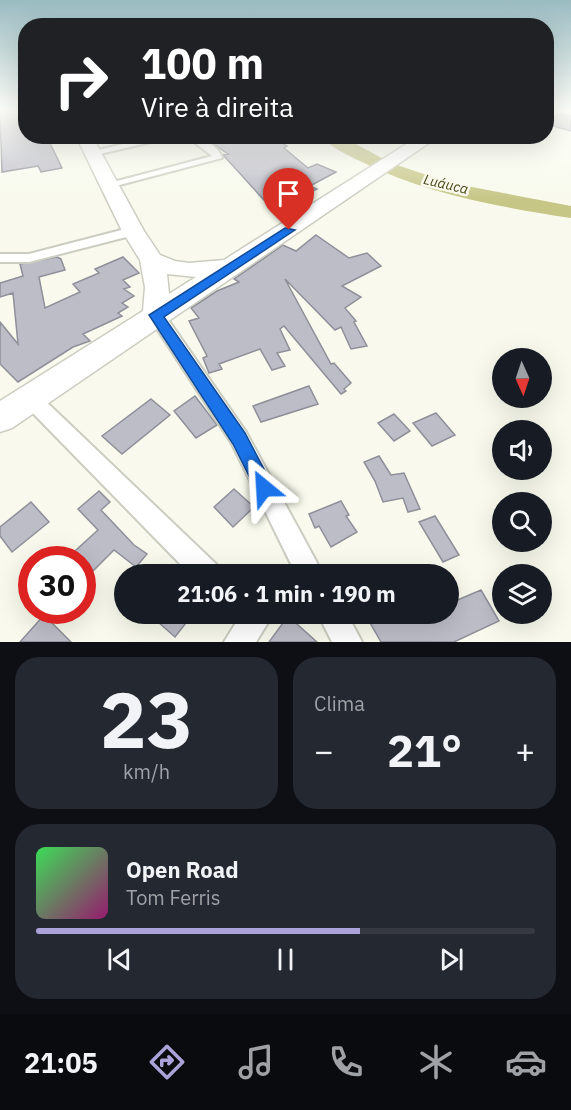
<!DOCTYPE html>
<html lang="pt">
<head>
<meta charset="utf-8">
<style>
	body { margin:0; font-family:"IBM Plex Sans",sans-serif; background:#242831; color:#f1f3f6; height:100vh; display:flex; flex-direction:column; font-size:22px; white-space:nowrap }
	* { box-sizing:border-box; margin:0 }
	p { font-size:20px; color:#9ea1a6 }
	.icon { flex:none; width:33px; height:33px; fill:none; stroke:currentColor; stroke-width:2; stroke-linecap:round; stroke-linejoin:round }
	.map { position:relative; height:642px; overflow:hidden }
	.panel { display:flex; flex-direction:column; gap:15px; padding:15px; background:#0d0f14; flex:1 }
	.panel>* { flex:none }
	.hud { position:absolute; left:18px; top:18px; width:536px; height:126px; border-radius:24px; box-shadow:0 6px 24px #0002; background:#202124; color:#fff; overflow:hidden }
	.needle { width:39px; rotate:177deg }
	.controls { position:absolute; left:492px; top:348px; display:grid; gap:12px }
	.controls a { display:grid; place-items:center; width:60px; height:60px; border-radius:50%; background:#171b24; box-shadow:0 6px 24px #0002; font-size:30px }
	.speed { position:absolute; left:18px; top:546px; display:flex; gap:12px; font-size:30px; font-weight:700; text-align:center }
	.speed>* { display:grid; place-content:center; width:78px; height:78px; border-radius:50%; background:#171b24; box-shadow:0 6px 24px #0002; line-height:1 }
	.speed .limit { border:9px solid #d22; background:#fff; color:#111 }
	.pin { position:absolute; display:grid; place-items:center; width:51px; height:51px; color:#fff; margin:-62px -26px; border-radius:50% 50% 50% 0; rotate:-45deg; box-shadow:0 0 6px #0007 }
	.pin .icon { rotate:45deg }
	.me { position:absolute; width:66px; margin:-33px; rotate:333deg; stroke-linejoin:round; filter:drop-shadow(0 0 4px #0008) }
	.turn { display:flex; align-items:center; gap:21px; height:126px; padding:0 24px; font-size:27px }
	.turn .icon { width:78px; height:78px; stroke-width:2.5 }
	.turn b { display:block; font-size:42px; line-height:51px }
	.big { font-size:45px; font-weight:800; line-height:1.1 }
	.panel .tile { flex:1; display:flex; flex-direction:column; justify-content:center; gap:9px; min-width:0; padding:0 21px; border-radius:24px; background:#242831 }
	.panel .dial { align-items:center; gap:0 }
	.dial b { font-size:78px; line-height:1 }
	.song { display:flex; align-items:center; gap:18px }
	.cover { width:72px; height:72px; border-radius:9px; background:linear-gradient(135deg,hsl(130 70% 55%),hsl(320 70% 35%)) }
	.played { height:6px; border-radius:3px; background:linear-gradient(90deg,#aca2da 65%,#363941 65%) }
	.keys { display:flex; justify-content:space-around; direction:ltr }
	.heat { display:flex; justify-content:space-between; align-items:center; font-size:33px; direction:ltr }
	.panel .tiles { flex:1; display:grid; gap:15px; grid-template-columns:1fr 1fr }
	.tile:last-child { grid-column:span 2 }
	.trip { position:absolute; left:114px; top:564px; width:345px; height:60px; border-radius:30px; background:#171b24; box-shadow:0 6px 24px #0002; font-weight:800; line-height:60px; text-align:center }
	.tab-bar { display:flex; height:96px; justify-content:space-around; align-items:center; background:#090b0e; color:#9ea1a6 }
	.tab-bar .icon { width:42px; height:42px }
	.tab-bar .current { color:#aca2da }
	.tab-bar b { font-size:27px; color:#f1f3f6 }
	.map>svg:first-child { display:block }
</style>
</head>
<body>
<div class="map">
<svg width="571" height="642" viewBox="0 0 571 642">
	<rect width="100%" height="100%" fill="#f9faed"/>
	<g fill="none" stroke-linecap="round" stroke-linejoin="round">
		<!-- river -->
		<path fill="#c6c687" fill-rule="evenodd" d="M321,136H341L391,163L451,183L571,206V218C499,207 426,194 360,161C347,155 330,147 321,136Z"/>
	</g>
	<!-- building -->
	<path fill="#bdbdc8" stroke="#8f8f9a" stroke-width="1.5" d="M18,110L24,119L26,136L29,140L47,137L62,168L41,172L38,166L2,172L0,113Z
		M559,114L571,116V131L546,124Z
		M202,136L273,138L287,146L284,148L308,168L317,164L336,172L310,186L317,189L302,196L305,198L274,211L223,155L228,154Z
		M316,235L349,258L367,253L381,266L342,286L361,297L345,308L356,321L354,322L367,346L351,349L341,327L335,330L285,279L331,364L334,363L351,383L344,389L346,391L341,394L284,326L280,329L290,350L277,353L285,366L272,370L260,349L219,364L222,369L209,373L203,358L207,356L189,321L199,318L191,308L217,291L239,282L234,279L283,245L296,251Z
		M57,257L61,259L65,270L39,277L45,308L80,292L73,284L99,273L95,269L123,257L139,273L123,280L130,287L124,289L134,296L122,303L128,307L118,313L122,316L83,334L90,341L73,347L18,382L0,364V322L18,344L13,293L0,297V283L23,276L20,264Z
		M309,386L318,404L261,422L253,406Z
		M195,396L217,425L196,438L174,411Z
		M151,399L170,415L122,454L102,436Z
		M436,413L455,435L432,446L413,423Z
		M394,414L410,431L394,441L378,423Z
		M379,456L391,475L404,473L420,509L408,512L403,498L383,502L375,481L364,462Z
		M234,489L254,507L233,527L214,507Z
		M99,491L110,502L101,510L134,545L147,554L136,567L114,550L91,573L82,564V560H65L98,530L78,509Z
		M341,501L349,515L346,516L357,532L331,547L319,526L315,528L309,514Z
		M31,502L49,522L12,552L0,536V527Z
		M435,516L459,555L443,562L419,522Z
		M481,590L499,621L454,642H381L365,614H398L404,623L426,614H448V604Z
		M149,614H193L175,637Z
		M44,615L71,642H20Z
		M288,616L317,642H269Z"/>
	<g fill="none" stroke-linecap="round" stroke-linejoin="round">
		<defs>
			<path id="street" d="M156,136H178L91,156L86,153Z
				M186,136C199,136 219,145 222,158L108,188L102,185L212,156Z
				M355,136H369L364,139Z
				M133,227L138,228V234L29,262H0V254H29Z
				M156,310L162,311L246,432L316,561L320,570L318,574H290L293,568L232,444L148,315Z
				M31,391L38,394L217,565L221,574H190L24,404L21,399L24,394Z
				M234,614H266L269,621L256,642H224L237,621Z
				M318,614H347L362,642H332Z"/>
			<path id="primary" d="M76,136H92L144,231L160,255L175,261L189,263L224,260L419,136H439L12,428L0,432V401L143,311L145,287L140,260L122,231ZM167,274L196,277L169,294Z"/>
		</defs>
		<!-- street casing -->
		<use href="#street" stroke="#cccdc1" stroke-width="4"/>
		<!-- primary casing -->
		<use href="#primary" stroke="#cccdc1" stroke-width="3"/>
		<!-- street -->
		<use href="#street" fill="#fff" fill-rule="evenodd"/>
		<!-- primary -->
		<use href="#primary" fill="#fff" fill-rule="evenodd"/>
	</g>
	<!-- sky -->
	<linearGradient id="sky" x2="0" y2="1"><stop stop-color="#9abbc1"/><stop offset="0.55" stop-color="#fcfdf7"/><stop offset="1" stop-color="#fcfdf7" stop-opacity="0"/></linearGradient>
	<rect width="571" height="200" fill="url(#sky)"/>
	<!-- route -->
	<path fill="#1a73e8" stroke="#114b97" stroke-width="1.5" d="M285,228L295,230L164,317L245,433L274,488L271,494L264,497L258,494L233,444L149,315Z"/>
	<g text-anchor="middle" stroke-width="5" stroke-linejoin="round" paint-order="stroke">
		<!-- far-water labels -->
		<g font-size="14" font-style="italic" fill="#4b4a1a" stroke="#f9faed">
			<text transform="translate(446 184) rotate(13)" y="5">Luáuca</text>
		</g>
	</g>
</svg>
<div class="controls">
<a><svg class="needle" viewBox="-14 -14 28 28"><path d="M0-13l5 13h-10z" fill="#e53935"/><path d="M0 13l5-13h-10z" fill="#9ea1a6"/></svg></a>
<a><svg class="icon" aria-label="sound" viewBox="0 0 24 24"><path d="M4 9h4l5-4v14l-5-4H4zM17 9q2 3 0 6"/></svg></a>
<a><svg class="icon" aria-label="search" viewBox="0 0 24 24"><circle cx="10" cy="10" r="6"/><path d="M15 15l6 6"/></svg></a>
<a><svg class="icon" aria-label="layers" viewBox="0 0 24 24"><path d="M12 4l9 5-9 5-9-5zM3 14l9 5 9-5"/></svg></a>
</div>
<div class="speed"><div class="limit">30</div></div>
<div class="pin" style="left:289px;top:230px;background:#d93025"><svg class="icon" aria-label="arrive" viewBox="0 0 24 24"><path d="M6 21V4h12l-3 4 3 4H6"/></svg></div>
<svg class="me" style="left:264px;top:488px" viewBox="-20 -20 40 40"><path d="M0-17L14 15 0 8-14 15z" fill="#1a73e8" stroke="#fff" stroke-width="4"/></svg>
<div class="trip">21:06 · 1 min · 190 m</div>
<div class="hud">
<div class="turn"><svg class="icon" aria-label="right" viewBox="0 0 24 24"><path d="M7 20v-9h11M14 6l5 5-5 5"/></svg><div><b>100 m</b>Vire à direita</div></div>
</div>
</div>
<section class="panel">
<div class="tiles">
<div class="tile dial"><b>23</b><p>km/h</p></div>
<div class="tile"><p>Clima</p>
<div class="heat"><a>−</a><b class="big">21°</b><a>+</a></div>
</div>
<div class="tile">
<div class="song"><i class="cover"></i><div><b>Open Road</b><p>Tom Ferris</p></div></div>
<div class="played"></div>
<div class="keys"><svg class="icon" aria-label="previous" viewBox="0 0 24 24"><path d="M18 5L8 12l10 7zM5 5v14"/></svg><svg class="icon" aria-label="pause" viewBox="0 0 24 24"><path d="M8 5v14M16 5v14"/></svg><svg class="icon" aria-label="next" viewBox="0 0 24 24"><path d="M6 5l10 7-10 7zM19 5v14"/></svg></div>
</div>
</div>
</section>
<nav class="tab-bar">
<b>21:05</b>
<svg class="icon current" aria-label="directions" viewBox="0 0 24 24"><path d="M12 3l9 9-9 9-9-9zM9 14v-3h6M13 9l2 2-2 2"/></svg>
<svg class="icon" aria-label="music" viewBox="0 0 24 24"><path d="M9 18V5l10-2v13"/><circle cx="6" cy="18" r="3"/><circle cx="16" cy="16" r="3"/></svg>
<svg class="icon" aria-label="phone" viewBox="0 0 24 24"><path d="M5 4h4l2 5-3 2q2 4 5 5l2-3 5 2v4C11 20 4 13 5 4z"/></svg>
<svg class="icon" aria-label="climate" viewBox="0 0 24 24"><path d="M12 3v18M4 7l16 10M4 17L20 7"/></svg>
<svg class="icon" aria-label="car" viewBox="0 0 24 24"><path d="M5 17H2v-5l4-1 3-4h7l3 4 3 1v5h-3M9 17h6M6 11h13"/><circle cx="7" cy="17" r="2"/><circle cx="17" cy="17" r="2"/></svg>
</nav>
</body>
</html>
